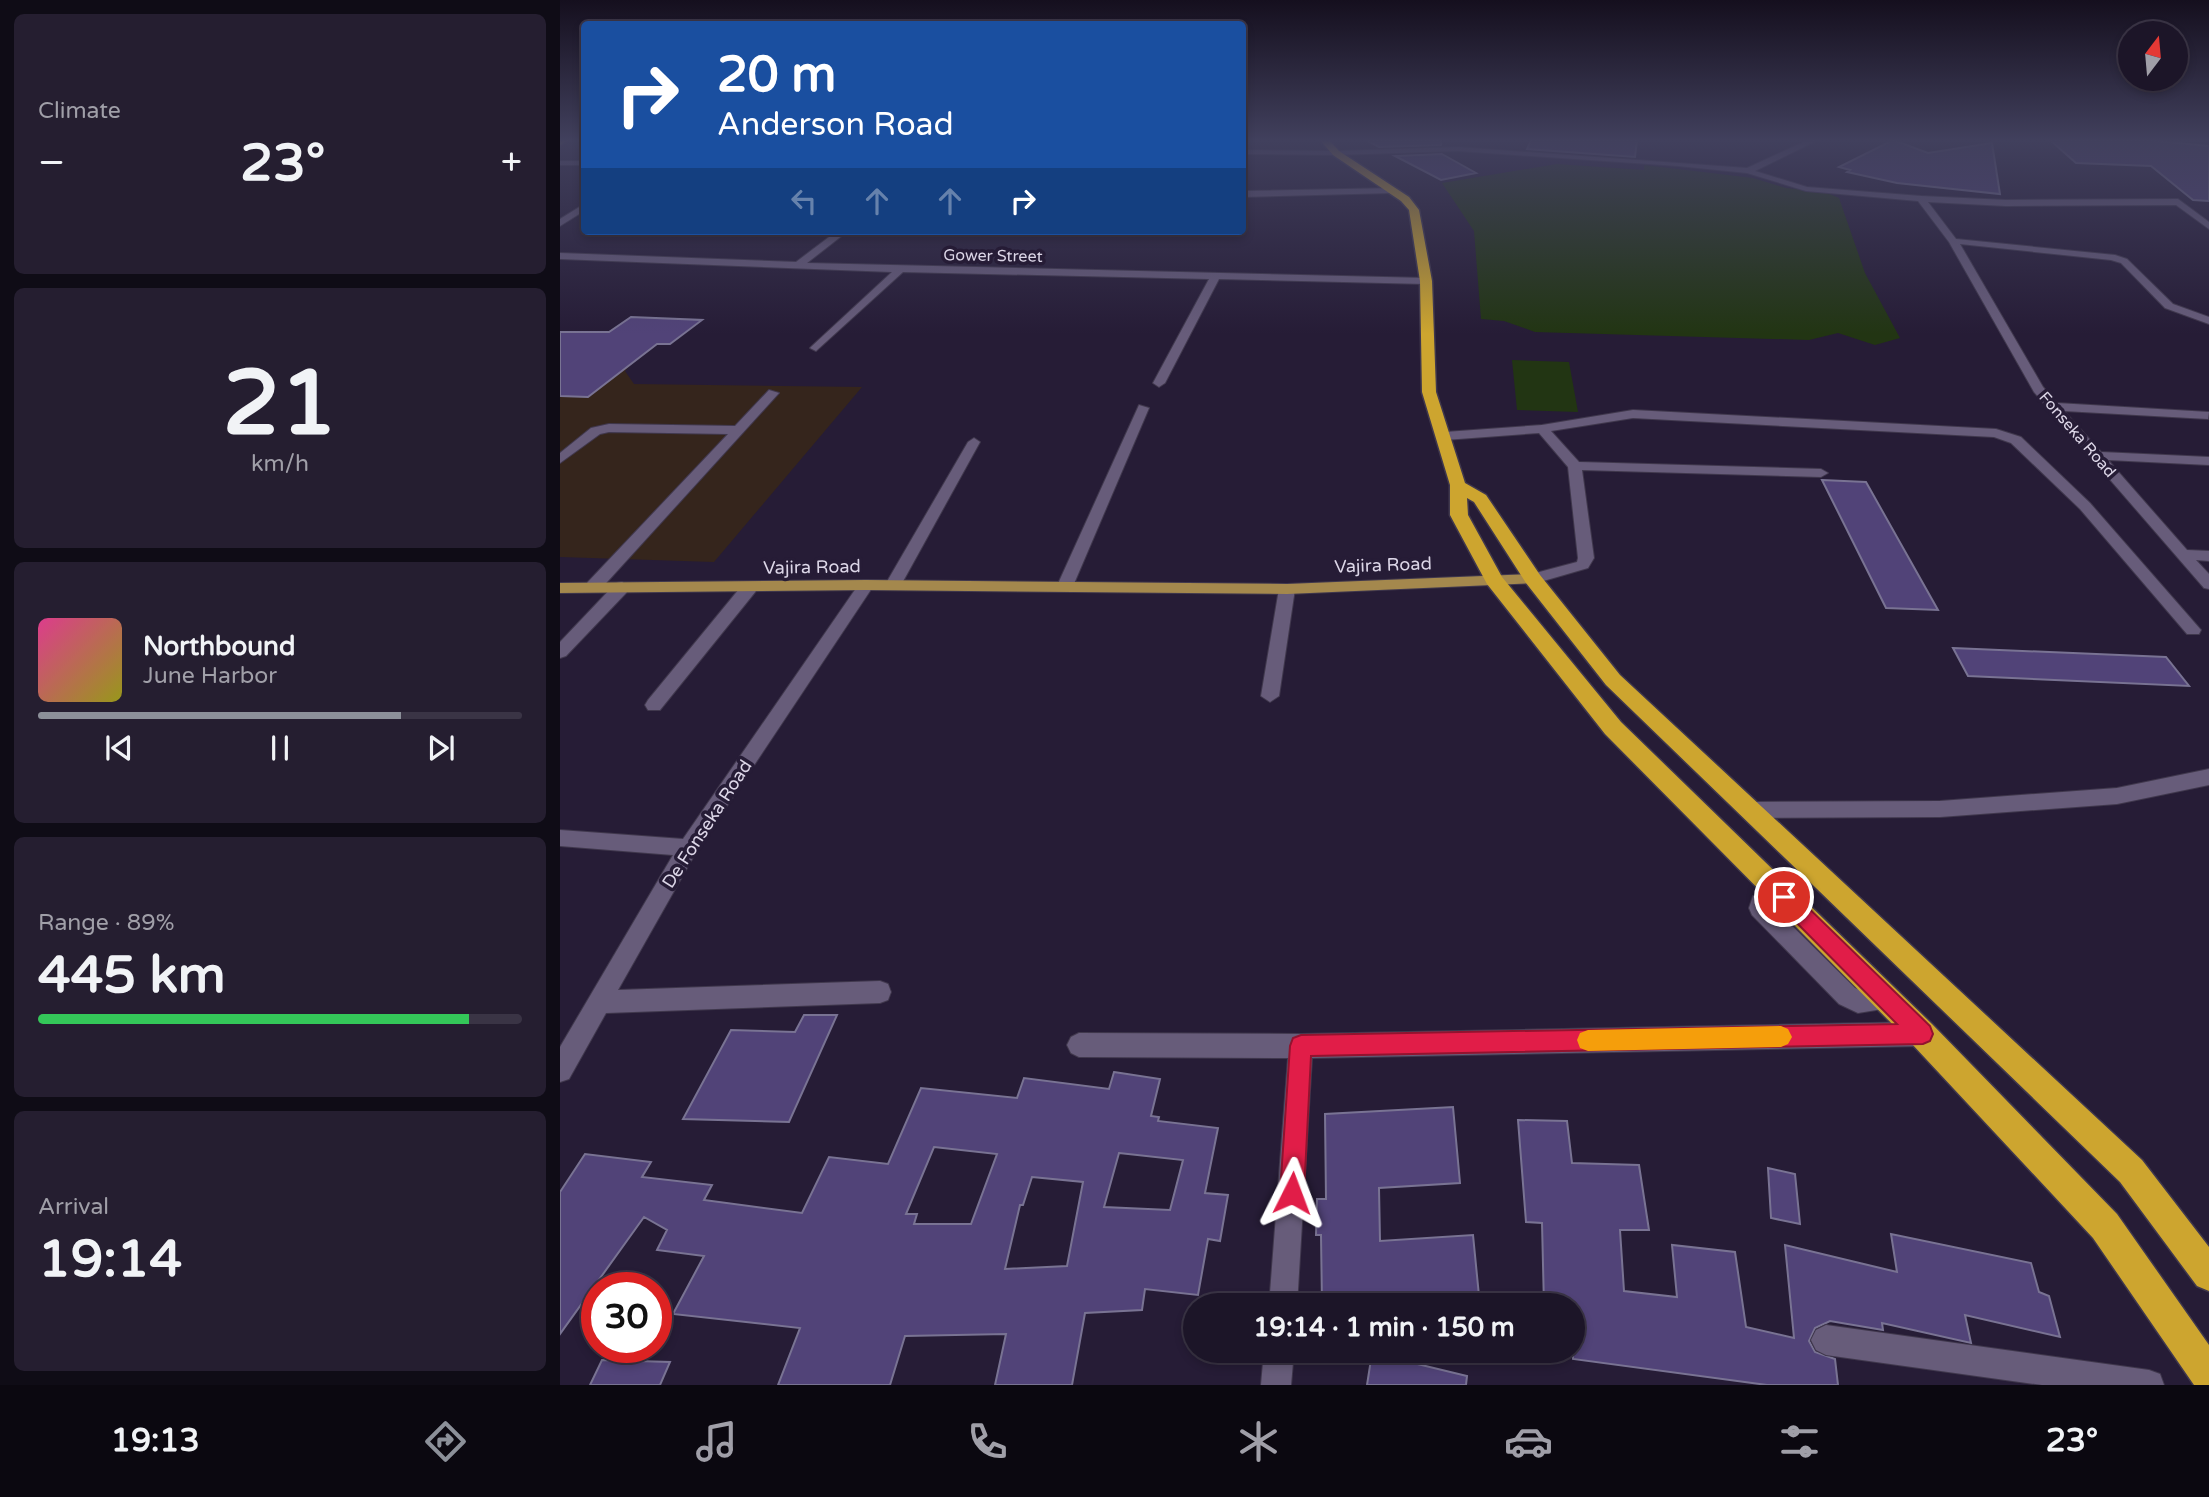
<!DOCTYPE html>
<html lang="en">
<head>
<meta charset="utf-8">
<style>
	body { margin:0; font-family:"Varela Round",sans-serif; background:#251e30; color:#f1f3f6; height:100vh; display:flex; flex-direction:column; font-size:26px; white-space:nowrap }
	* { box-sizing:border-box; margin:0 }
	p { font-size:23px; color:#a09fa8 }
	.icon { flex:none; width:38px; height:38px; fill:none; stroke:currentColor; stroke-width:2; stroke-linecap:round; stroke-linejoin:round }
	.map { position:relative; flex:1; overflow:hidden }
	.panel { display:flex; flex-direction:column; gap:14px; padding:14px; background:#0f0c16; width:560px }
	.panel>* { flex:none }
	.guide { position:absolute; left:21px; top:21px; width:665px; height:214px; border-radius:7px; box-shadow:0 4px 10px #0003,0 0 0 2px #3a3445; background:#1a4fa0; color:#fff; overflow:hidden }
	.needle { width:46px; rotate:16deg }
	.tools { position:absolute; left:1558px; top:21px; display:grid; gap:14px }
	.tools a { display:grid; place-items:center; width:70px; height:70px; border-radius:50%; background:#1c1528; box-shadow:0 4px 10px #0003,0 0 0 2px #3a3445; font-size:35px }
	.speed { position:absolute; left:21px; top:1272px; display:flex; gap:14px; font-size:35px; font-weight:700; text-align:center }
	.speed>* { display:grid; place-content:center; width:91px; height:91px; border-radius:50%; background:#1c1528; box-shadow:0 4px 10px #0003,0 0 0 2px #3a3445; line-height:1 }
	.speed .limit { border:10px solid #d22; background:#fff; color:#111 }
	.pin { position:absolute; display:grid; place-items:center; width:60px; height:60px; color:#fff; margin:-30px; border:4px solid #fff; border-radius:50%; box-shadow:0 2px 7px #0007 }
	.me { position:absolute; width:77px; margin:-38px; rotate:3deg; stroke-linejoin:round; filter:drop-shadow(0 0 5px #0008) }
	.turn { display:flex; align-items:center; gap:24px; height:147px; padding:0 21px; font-size:32px }
	.turn .icon { width:91px; height:91px; stroke-width:2.5 }
	.turn b { display:block; font-size:49px; line-height:60px }
	.lanes { display:flex; align-items:center; height:66px; padding:0 21px; background:#0003; justify-content:center; gap:35px; direction:ltr }
	.lanes .off { opacity:.35 }
	.big { font-size:52px; font-weight:800; line-height:1.1 }
	.panel .card { flex:1; display:flex; flex-direction:column; justify-content:center; gap:10px; min-width:0; padding:0 24px; border-radius:10px; background:#251e30 }
	.panel .dial { align-items:center; gap:0 }
	.dial b { font-size:91px; line-height:1 }
	.song { display:flex; align-items:center; gap:21px }
	.cover { width:84px; height:84px; border-radius:10px; background:linear-gradient(135deg,hsl(330 70% 55%),hsl(60 70% 35%)) }
	.played { height:7px; border-radius:4px; background:linear-gradient(90deg,#8c9099 75%,#3a3445 75%) }
	.keys { display:flex; justify-content:space-around; direction:ltr }
	.heat { display:flex; justify-content:space-between; align-items:center; font-size:38px; direction:ltr }
	.charge { height:10px; border-radius:5px; background:linear-gradient(90deg,#34c759 89%,#3a3445 0) }
	.trip { position:absolute; left:623px; top:1293px; width:402px; height:70px; border-radius:35px; background:#1c1528; box-shadow:0 4px 10px #0003,0 0 0 2px #3a3445; font-weight:800; line-height:70px; text-align:center }
	.dock { display:flex; height:112px; justify-content:space-around; align-items:center; background:#0b0810; color:#a09fa8 }
	.dock .icon { width:49px; height:49px }
	.dock .on { color:#8c9099 }
	.dock b { font-size:32px; color:#f1f3f6 }
	main { display:flex; flex:1; min-height:0 }
	.map>svg:first-child { display:block }
</style>
</head>
<body>
<main>
<section class="panel">
<div class="card"><p>Climate</p>
<div class="heat"><a>−</a><b class="big">23°</b><a>+</a></div>
</div>
<div class="card dial"><b>21</b><p>km/h</p></div>
<div class="card">
<div class="song"><i class="cover"></i><div><b>Northbound</b><p>June Harbor</p></div></div>
<div class="played"></div>
<div class="keys"><svg class="icon" aria-label="previous" viewBox="0 0 24 24"><path d="M18 5L8 12l10 7zM5 5v14"/></svg><svg class="icon" aria-label="pause" viewBox="0 0 24 24"><path d="M8 5v14M16 5v14"/></svg><svg class="icon" aria-label="next" viewBox="0 0 24 24"><path d="M6 5l10 7-10 7zM19 5v14"/></svg></div>
</div>
<div class="card"><p>Range · 89%</p><b class="big">445 km</b><div class="charge"></div></div>
<div class="card"><p>Arrival</p><b class="big">19:14</b></div>
</section>
<div class="map">
<svg width="1649" height="1385" viewBox="0 0 1649 1385">
	<rect width="100%" height="100%" fill="#261c36"/>
	<!-- education -->
	<path fill="#35251c" d="M0,353L77,358L65,371L74,384L302,387L154,562L0,557Z"/>
	<!-- green -->
	<path fill="#223513" d="M997,164L1084,170V165L1193,178L1226,188L1265,192L1279,198L1305,273L1340,338L1315,345L1278,333L1249,340L975,332L944,321L921,319L914,231L882,183Z
		M952,360L1009,362L1018,412L957,410Z"/>
	<!-- building -->
	<path fill="#514378" stroke="#797393" stroke-width="2" fill-rule="evenodd" d="M806,140H881V145L819,147Z
		M971,140H1077L1075,157L967,149Z
		M1333,140L1368,153L1432,143L1440,194L1337,183L1287,172L1290,170L1279,167Z
		M1490,140H1587L1649,146V201L1633,200L1591,166L1516,163Z
		M882,154L916,173L881,180L835,156Z
		M71,317L142,320L110,344H97L28,397L0,396V332H49Z
		M1262,480L1306,482L1378,610L1326,608Z
		M1393,648L1606,657L1629,686L1408,676Z
		M244,1015H277L229,1122L123,1119L171,1030L235,1032Z
		M554,1072L600,1079L591,1116L599,1117L598,1121L658,1128L645,1193L668,1195L660,1241L648,1239L638,1295L585,1289L582,1310L525,1313L512,1385H435L446,1334L345,1336L330,1385H218L240,1328L113,1314L144,1256L97,1250L107,1230L84,1217L0,1334V1192L25,1154L91,1162L82,1177L152,1185L144,1200L242,1213L269,1157L328,1164L361,1088L457,1098L464,1078L549,1089ZM374,1147L437,1154L411,1224H354L357,1214H346ZM559,1153L623,1160L610,1210L544,1207ZM472,1177L523,1182L507,1266L445,1269L460,1205H463Z
		M893,1107L900,1183L819,1188L820,1241L913,1235L920,1306H845V1299L762,1305L761,1235H756L757,1199H766L765,1114Z
		M958,1120L1007,1121L1012,1163L1079,1165L1089,1230H1060L1064,1291L1117,1297L1112,1245L1175,1252L1186,1327L1234,1338L1225,1245L1337,1272L1331,1234L1471,1263L1479,1292L1489,1296L1500,1337L1405,1315L1411,1343L1322,1323L1323,1330L1270,1321L1255,1328L1249,1341L1255,1352L1275,1359L1278,1385H1207L1013,1359V1306H984L982,1223L966,1222Z
		M1208,1168L1235,1174L1240,1224L1211,1218Z
		M812,1353L907,1376L906,1385H807Z
		M42,1360L110,1362L100,1385H30Z"/>
	<g fill="none" stroke-linecap="round" stroke-linejoin="round">
		<defs>
			<path id="minor" d="M1248,140H1258L1195,171L1247,187L1361,196L1446,200L1618,199L1649,222V229L1616,205L1446,206L1368,202L1396,239L1555,255L1567,259L1613,304L1649,317V324L1605,308L1561,263L1551,260L1400,244L1483,387L1497,403L1649,412L1648,419L1504,411L1541,452L1649,457V465L1548,460L1627,550L1649,551V561L1636,560L1649,574V589L1644,588L1474,392L1389,242L1358,201L1246,191L1187,173L1118,166L898,151L776,155L682,154V150L776,151L898,147L1187,168Z
				M0,161H24V165H0Z
				M835,188L832,193L682,197V191Z
				M21,206H24V211L0,226V219Z
				M277,231H288L247,263L866,278L871,281L866,284L659,279L605,383L599,387L593,383L649,279L343,272L256,351L250,348L252,346L332,272L0,259V253L236,262Z
				M209,390L219,393L38,592H26L24,588L26,584L168,434L49,432L40,434L0,463V453L31,428L49,424L175,426Z
				M579,405L589,408L513,586L505,591L499,590L497,586Z
				M1073,410L1436,429L1461,437L1530,503L1641,630L1639,634H1627L1520,509L1451,443L1434,437L1073,418L991,431L1019,462L1261,469L1268,473L1261,477L1022,470L1034,558L1028,568L973,584L968,583L965,579L968,575L1017,562L1018,558L1008,467L979,433L885,440L879,436L885,432L982,425Z
				M414,438L420,442L341,585L338,589H328L325,585L408,442Z
				M306,580L314,585L135,854L58,990L320,981L328,984L331,992L328,1000L320,1003L46,1013L9,1079L0,1082V1047L113,855L0,846V830L123,839L301,581Z
				M62,582L70,587L68,591L6,656L0,658V642L56,583Z
				M190,582L198,587L196,591L100,710H88L85,705L88,700L184,583Z
				M727,584L735,589L719,696L710,702L701,696L719,589Z
				M1649,769V785L1557,804L1380,817L1189,818L1182,816L1179,810L1182,804L1189,802L1380,801L1557,788Z
				M1224,888L1232,890L1235,897L1232,904L1215,909L1295,988C1308,994 1322,986 1335,991L1339,999L1335,1007L1298,1013L1279,1004L1192,915L1189,908L1193,896Z
				M1362,1022L1370,1026L1374,1034L1370,1042L1362,1046L752,1058L737,1306H709L728,1058L519,1057L511,1053L507,1045L511,1037L519,1033L741,1034Z
				M1266,1325L1589,1370L1600,1374L1604,1385H1482L1266,1355L1256,1350L1251,1340L1256,1330Z
				M704,1351H734L731,1385H701Z"/>
			<path id="major" d="M973,574L978,575L981,579L978,583L727,594L306,590L0,593V583L306,580L727,584Z"/>
			<path id="highway" d="M0,140H9L0,145Z
				M760,140H769L779,151L849,197L859,210L872,281L876,392L905,483L926,495L980,575L1060,675L1582,1160L1649,1247V1291L1637,1286L1560,1182L1046,685L966,583L914,502L907,498L908,515L942,577L1061,722L1372,1024L1557,1214L1649,1345V1385H1634L1533,1238L1352,1044L1045,734L927,584L890,515V485L862,392L860,281L849,210L841,201L773,155Z"/>
		</defs>
		<!-- minor casing -->
		<use href="#minor" stroke="#40384d" stroke-width="2"/>
		<!-- major casing -->
		<use href="#major" stroke="#40384d" stroke-width="2"/>
		<!-- highway casing -->
		<use href="#highway" stroke="#40384d" stroke-width="3"/>
		<!-- minor -->
		<use href="#minor" fill="#675c7a" fill-rule="evenodd"/>
		<!-- major -->
		<use href="#major" fill="#a4884d" fill-rule="evenodd"/>
		<!-- highway -->
		<use href="#highway" fill="#cda52f" fill-rule="evenodd"/>
	</g>
	<!-- sky -->
	<linearGradient id="sky" x2="0" y2="1"><stop stop-color="#150f1e"/><stop offset="0.42" stop-color="#41405d"/><stop offset="1" stop-color="#41405d" stop-opacity="0"/></linearGradient>
	<rect width="1649" height="334" fill="url(#sky)"/>
	<!-- route -->
	<path fill="#e11d48" stroke="#92132f" stroke-width="2" d="M1224,888L1231,891L1370,1026L1373,1034L1370,1041L1363,1044L751,1056L744,1193L740,1202L732,1205L723,1202L720,1193L730,1046L733,1038L741,1035L1337,1024L1217,903L1214,897L1217,891Z"/>
	<!-- slow -->
	<path fill="#f59e0b" d="M1221,1026L1228,1029L1232,1037L1228,1044L1221,1047L1028,1051L1020,1048L1017,1040L1020,1033L1028,1030Z"/>
	<g text-anchor="middle" stroke-width="7" stroke-linejoin="round" paint-order="stroke">
		<!-- far-street labels -->
		<g font-size="16" fill="#dcd6e7" stroke="#261c36">
			<text transform="translate(433 255) rotate(1)" y="6">Gower Street</text>
			<text transform="translate(1518 434) rotate(49)" y="6">Fonseka Road</text>
		</g>
		<!-- street labels -->
		<g font-size="18" fill="#dcd6e7" stroke="#261c36">
			<text transform="translate(823 565) rotate(-2)" y="6">Vajira Road</text>
			<text transform="translate(252 567) rotate(-1)" y="6">Vajira Road</text>
			<text transform="translate(147 824) rotate(-57)" y="6">De Fonseka Road</text>
		</g>
	</g>
</svg>
<div class="tools">
<a><svg class="needle" viewBox="-14 -14 28 28"><path d="M0-13l5 13h-10z" fill="#e53935"/><path d="M0 13l5-13h-10z" fill="#a09fa8"/></svg></a>
</div>
<div class="speed"><div class="limit">30</div></div>
<div class="pin" style="left:1224px;top:897px;background:#d93025"><svg class="icon" aria-label="arrive" viewBox="0 0 24 24"><path d="M6 21V4h12l-3 4 3 4H6"/></svg></div>
<svg class="me" style="left:732px;top:1193px" viewBox="-20 -20 40 40"><path d="M0-17L14 15 0 8-14 15z" fill="#e11d48" stroke="#fff" stroke-width="4"/></svg>
<div class="trip">19:14 · 1 min · 150 m</div>
<div class="guide">
<div class="turn"><svg class="icon" aria-label="right" viewBox="0 0 24 24"><path d="M7 20v-9h11M14 6l5 5-5 5"/></svg><div><b>20 m</b>Anderson Road</div></div>
<div class="lanes"><svg class="icon off" aria-label="left" viewBox="0 0 24 24"><path d="M17 20v-9H6M10 6l-5 5 5 5"/></svg><svg class="icon off" aria-label="ahead" viewBox="0 0 24 24"><path d="M12 20V5M6 11l6-6 6 6"/></svg><svg class="icon off" aria-label="ahead" viewBox="0 0 24 24"><path d="M12 20V5M6 11l6-6 6 6"/></svg><svg class="icon" aria-label="right" viewBox="0 0 24 24"><path d="M7 20v-9h11M14 6l5 5-5 5"/></svg></div>
</div>
</div>
</main>
<nav class="dock">
<b>19:13</b>
<svg class="icon on" aria-label="directions" viewBox="0 0 24 24"><path d="M12 3l9 9-9 9-9-9zM9 14v-3h6M13 9l2 2-2 2"/></svg>
<svg class="icon" aria-label="music" viewBox="0 0 24 24"><path d="M9 18V5l10-2v13"/><circle cx="6" cy="18" r="3"/><circle cx="16" cy="16" r="3"/></svg>
<svg class="icon" aria-label="phone" viewBox="0 0 24 24"><path d="M5 4h4l2 5-3 2q2 4 5 5l2-3 5 2v4C11 20 4 13 5 4z"/></svg>
<svg class="icon" aria-label="climate" viewBox="0 0 24 24"><path d="M12 3v18M4 7l16 10M4 17L20 7"/></svg>
<svg class="icon" aria-label="car" viewBox="0 0 24 24"><path d="M5 17H2v-5l4-1 3-4h7l3 4 3 1v5h-3M9 17h6M6 11h13"/><circle cx="7" cy="17" r="2"/><circle cx="17" cy="17" r="2"/></svg>
<svg class="icon" aria-label="filters" viewBox="0 0 24 24"><path d="M4 7h16M4 17h16"/><circle cx="9" cy="7" r="2"/><circle cx="15" cy="17" r="2"/></svg>
<b>23°</b>
</nav>
</body>
</html>
